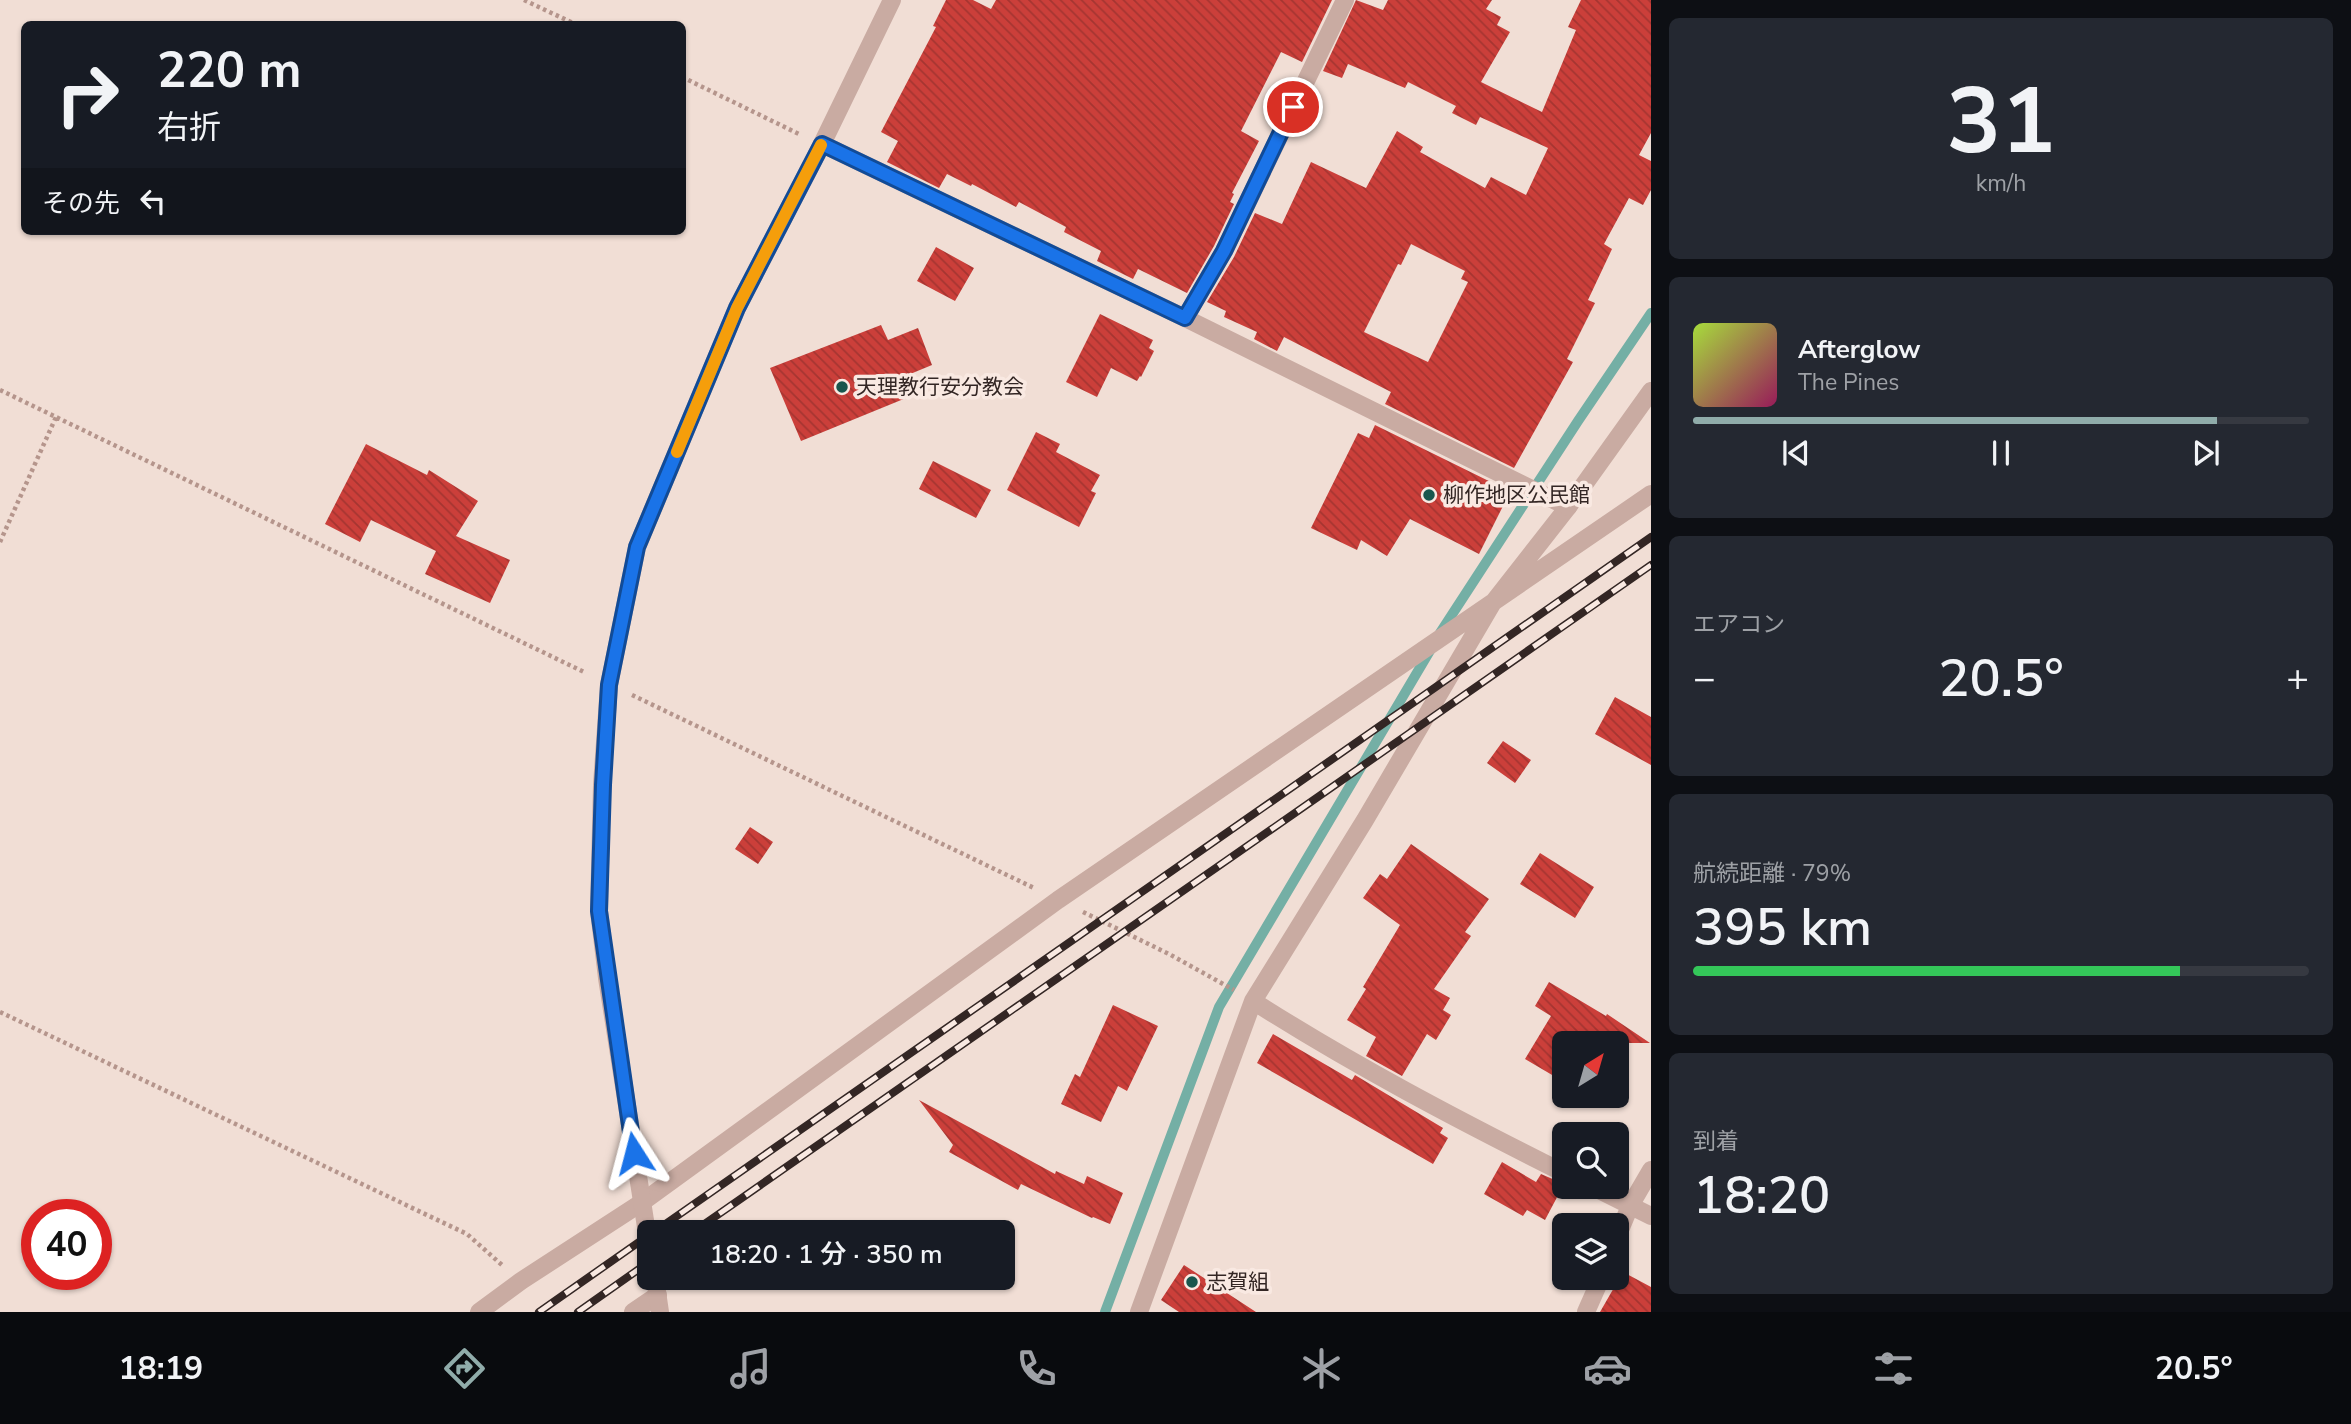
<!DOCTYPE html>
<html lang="ja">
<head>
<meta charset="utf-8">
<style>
	body { margin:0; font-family:"Nunito Sans","Noto Sans JP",sans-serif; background:#242831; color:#f1f3f6; height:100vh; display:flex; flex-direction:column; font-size:26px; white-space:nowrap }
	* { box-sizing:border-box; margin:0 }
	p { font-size:23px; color:#9ea1a6 }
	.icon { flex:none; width:38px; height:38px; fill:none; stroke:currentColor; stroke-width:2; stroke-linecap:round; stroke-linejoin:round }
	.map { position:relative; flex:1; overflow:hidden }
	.drawer { display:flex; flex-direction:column; gap:18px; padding:18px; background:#0d0f14; width:700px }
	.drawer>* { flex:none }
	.guide { position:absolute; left:21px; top:21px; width:665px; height:214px; border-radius:10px; box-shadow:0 2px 5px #0004; background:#171b24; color:#f1f3f6; overflow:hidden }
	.needle { width:46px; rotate:37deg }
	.buttons { position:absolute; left:1552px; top:1031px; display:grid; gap:14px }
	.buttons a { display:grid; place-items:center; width:77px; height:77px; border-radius:10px; background:#171b24; box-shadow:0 2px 5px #0004; font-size:35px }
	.speed { position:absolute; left:21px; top:1199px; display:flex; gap:14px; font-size:35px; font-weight:700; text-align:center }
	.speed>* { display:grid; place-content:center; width:91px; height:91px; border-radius:50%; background:#171b24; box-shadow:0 2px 5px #0004; line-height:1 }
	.speed .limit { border:10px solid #d22; background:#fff; color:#111 }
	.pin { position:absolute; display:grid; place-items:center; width:60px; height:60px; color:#fff; margin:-30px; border:4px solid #fff; border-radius:50%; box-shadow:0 2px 7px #0007 }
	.me { position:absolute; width:77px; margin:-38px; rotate:351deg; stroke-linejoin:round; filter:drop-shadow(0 0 5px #0008) }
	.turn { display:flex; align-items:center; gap:24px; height:147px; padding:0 21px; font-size:32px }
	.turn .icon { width:91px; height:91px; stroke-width:2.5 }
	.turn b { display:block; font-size:49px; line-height:60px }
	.then { display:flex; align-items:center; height:66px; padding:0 21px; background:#0003; gap:14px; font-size:26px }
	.big { font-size:52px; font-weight:600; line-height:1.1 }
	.drawer .tile { flex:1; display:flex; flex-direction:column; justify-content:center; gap:10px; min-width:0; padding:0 24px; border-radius:10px; background:#242831 }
	.drawer .dial { align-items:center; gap:0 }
	.dial b { font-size:91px; line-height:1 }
	.song { display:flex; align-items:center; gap:21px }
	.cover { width:84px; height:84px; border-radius:10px; background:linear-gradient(135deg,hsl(80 70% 55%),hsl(330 70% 35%)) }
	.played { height:7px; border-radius:4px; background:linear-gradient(90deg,#90acaa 85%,#363941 85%) }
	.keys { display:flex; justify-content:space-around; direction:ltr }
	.heat { display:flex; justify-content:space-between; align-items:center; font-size:38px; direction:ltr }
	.charge { height:10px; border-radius:5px; background:linear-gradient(90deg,#34c759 79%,#363941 0) }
	.trip { position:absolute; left:637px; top:1220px; width:378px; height:70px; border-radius:10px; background:#171b24; box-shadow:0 2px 5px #0004; font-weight:600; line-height:70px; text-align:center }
	.menu { display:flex; height:112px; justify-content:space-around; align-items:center; background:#090b0e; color:#9ea1a6 }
	.menu .icon { width:49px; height:49px }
	.menu .selected { color:#90acaa }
	.menu b { font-size:32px; color:#f1f3f6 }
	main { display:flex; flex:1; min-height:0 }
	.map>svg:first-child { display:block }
</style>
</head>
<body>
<main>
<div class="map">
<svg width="1651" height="1312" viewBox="0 0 1651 1312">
	<defs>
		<pattern id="building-back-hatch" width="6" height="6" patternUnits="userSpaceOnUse" patternTransform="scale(1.75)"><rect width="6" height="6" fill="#cb3f3a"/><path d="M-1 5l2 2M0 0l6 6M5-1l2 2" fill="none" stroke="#a53531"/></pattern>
	</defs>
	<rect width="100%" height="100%" fill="#f1ded5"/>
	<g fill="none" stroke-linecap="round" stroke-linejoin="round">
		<!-- stream -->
		<path stroke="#74afa5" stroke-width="10" d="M1440,633L1578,421L1651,313
			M1105,1312L1219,1007L1431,649"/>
	</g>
	<!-- building -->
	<path fill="url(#building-back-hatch)" fill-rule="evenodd" d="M946,0H973L991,9L996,0H1332L1302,62L1281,52L1241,131L1259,141L1232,193L1234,194L1230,202L1234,204L1214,246L1187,293L1138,269L1133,279L1097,261L1101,251L1064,232L1066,227L1019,202L1016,207L972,184L971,186L947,174L939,188L887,162L898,141L881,132L936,27L933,26Z
		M1356,0L1383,10L1388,0H1492L1486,9L1501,17L1497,25L1510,32L1481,82L1542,112L1576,30L1568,27L1581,0H1651V133L1639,155L1651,161V190L1643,205L1629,198L1604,244L1612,249L1588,300L1595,303L1567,359L1573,362L1514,468L1385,404L1391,392L1284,337L1277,351L1254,339L1257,332L1224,317L1226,311L1207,302L1234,257L1255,213L1282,224L1311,162L1366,188L1397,131L1423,147L1420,152L1485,188L1491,177L1526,195L1548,148L1480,117L1476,125L1452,113L1456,106L1408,82L1405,88L1348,64L1342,78L1323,71ZM1411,244L1465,271L1461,279L1468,282L1428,362L1364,332L1398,264L1401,265Z
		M936,247L974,268L955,301L917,281Z
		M1100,314L1153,340L1149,348L1154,351L1141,377L1140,376L1137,381L1111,368L1097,397L1066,382Z
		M881,325L888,340L918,328L932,365L903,377L911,396L801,441L770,368Z
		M1375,425L1503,488L1496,500L1504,504L1479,554L1410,519L1387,556L1361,540L1357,550L1311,528L1358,433L1369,438Z
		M1036,432L1060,444L1056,452L1100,475L1091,491L1096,493L1079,527L1007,490Z
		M366,444L427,475L429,470L478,501L456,536L510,560L490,603L425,574L436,551L371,520L360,542L325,524Z
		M933,461L991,490L976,518L919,489Z
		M1615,697L1651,717V765L1595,734Z
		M1503,741L1531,760L1515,783L1487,763Z
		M750,827L773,842L758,864L735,849Z
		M1411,844L1489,899L1465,932L1471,936L1434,989L1450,998L1443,1010L1451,1015L1436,1040L1427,1034L1402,1076L1366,1056L1376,1037L1347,1020L1366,989L1363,987L1400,925L1363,898L1380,874L1387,879Z
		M1540,853L1594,887L1575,918L1520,884Z
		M1549,982L1606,1016L1607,1014L1650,1043H1628L1622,1053L1617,1050V1043H1564V1082L1525,1059L1551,1016L1535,1006Z
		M1113,1005L1158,1026L1127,1091L1118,1086L1101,1122L1061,1104L1075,1074L1080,1077Z
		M1273,1034L1352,1080L1355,1075L1443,1128L1440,1133L1448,1138L1433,1164L1257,1063Z
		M919,1100L1055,1174L1056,1171L1084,1184L1087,1176L1123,1193L1110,1224L1093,1217L1092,1218L1021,1184L1018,1190L949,1152L953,1145Z
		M1564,1139V1161L1554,1155Z
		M1502,1162L1536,1182L1541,1174L1564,1184L1545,1220L1527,1210L1523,1216L1484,1194Z
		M1184,1265L1256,1312H1179L1161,1300Z
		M1623,1272L1651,1287V1312H1600Z"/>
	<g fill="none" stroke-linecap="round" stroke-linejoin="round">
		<!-- path -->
		<path stroke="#b5958c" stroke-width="4.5" stroke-dasharray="3.5 3.5" stroke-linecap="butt" d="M524,0L575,24
			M682,77L801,135
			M0,390L586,673
			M0,542L56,417
			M632,695L1034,888
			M1083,912L1169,954L1234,990
			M0,1012L467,1234L502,1265"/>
		<!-- minor -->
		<path stroke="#c9aba2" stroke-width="18" d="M822,144L1185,318L1568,507L1492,604L1365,820L1253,1001L1139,1312
			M1185,318L1224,251L1345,0
			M1253,1001C1353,1065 1458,1120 1564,1173
			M1591,1186L1651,1216
			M1617,1237L1630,1206L1651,1170
			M479,1312L521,1281L641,1203L1058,900L1651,494
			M633,1312L658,1295
			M1586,1312L1601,1278"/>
		<!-- tertiary -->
		<path stroke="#c9aba2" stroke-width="18" d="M1568,507L1651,391
			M649,1246L607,978L599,911L602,785L609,685L637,547L737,308L822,144L892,0
			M655,1278L660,1312"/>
		<defs>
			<path id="rail" d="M654,1232L1651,537
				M693,1232L1651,565
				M539,1312L649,1235
				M578,1312L649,1262"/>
		</defs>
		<!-- rail casing -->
		<use href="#rail" stroke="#332624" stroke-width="8"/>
		<!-- rail -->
		<use href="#rail" stroke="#f9e9e2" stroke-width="5" stroke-dasharray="16" stroke-linecap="butt"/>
	</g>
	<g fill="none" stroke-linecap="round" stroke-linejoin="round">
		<defs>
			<path id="route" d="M634,1153L599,911L603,785L609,685L637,547L737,308L822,144L1185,318L1224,251L1293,107"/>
		</defs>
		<!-- route casing -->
		<use href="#route" stroke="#114b97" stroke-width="18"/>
		<!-- route -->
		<use href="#route" stroke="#1a73e8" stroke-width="12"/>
		<!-- slow -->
		<path stroke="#f59e0b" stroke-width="12" d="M677,452L737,308L821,145"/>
	</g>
	<!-- markers -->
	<g fill="#19564d" stroke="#f9e9e2" stroke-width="2.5">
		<circle cx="842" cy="387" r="7"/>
		<circle cx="1429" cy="495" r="7"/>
		<circle cx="1192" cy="1282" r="7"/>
	</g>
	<g text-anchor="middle" stroke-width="7" stroke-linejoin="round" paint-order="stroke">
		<!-- poi labels -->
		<g font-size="21" fill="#332624" stroke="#f9e9e2" text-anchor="start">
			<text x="856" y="394">天理教行安分教会</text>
			<text x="1443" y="502">柳作地区公民館</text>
			<text x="1206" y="1289">志賀組</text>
		</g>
	</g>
</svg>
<div class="buttons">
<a><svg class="needle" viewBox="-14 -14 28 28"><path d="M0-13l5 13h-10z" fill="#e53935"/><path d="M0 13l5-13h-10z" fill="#9ea1a6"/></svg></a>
<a><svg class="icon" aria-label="search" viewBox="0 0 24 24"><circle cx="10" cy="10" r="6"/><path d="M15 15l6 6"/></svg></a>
<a><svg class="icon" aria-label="layers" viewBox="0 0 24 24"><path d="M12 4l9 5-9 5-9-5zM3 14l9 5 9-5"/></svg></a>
</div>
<div class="speed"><div class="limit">40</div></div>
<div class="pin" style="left:1293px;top:107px;background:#d93025"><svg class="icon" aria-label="arrive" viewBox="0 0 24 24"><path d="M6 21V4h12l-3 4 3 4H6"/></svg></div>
<svg class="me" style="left:634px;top:1153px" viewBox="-20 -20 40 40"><path d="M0-17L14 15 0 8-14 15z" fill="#1a73e8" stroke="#fff" stroke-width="4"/></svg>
<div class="trip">18:20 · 1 分 · 350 m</div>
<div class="guide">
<div class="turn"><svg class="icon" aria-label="right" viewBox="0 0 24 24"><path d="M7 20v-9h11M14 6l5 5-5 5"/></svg><div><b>220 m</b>右折</div></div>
<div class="then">その先<svg class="icon" aria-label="left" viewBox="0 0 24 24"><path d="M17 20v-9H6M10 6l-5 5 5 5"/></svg></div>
</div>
</div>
<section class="drawer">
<div class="tile dial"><b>31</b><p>km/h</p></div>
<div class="tile">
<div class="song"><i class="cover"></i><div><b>Afterglow</b><p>The Pines</p></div></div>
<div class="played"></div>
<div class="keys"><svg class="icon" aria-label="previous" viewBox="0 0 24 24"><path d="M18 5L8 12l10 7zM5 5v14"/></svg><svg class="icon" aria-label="pause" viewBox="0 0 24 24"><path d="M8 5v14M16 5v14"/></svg><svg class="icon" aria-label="next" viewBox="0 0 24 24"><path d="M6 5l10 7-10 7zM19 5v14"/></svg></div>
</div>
<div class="tile"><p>エアコン</p>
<div class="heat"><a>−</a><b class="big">20.5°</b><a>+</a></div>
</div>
<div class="tile"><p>航続距離 · 79%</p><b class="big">395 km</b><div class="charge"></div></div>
<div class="tile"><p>到着</p><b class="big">18:20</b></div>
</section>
</main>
<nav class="menu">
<b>18:19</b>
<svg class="icon selected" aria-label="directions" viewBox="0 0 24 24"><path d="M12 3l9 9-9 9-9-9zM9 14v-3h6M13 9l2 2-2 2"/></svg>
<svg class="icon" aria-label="music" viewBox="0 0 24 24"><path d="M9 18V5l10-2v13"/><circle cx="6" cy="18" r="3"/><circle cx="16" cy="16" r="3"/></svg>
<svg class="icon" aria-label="phone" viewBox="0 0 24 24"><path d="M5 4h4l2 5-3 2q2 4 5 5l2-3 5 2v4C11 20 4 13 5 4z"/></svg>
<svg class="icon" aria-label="climate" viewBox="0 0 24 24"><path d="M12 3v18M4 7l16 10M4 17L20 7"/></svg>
<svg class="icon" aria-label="car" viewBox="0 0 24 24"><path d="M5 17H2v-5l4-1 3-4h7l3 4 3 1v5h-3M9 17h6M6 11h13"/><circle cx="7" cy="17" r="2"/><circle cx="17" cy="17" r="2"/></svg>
<svg class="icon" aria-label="filters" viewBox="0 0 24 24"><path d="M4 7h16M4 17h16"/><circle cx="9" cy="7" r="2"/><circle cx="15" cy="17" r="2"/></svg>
<b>20.5°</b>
</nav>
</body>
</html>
